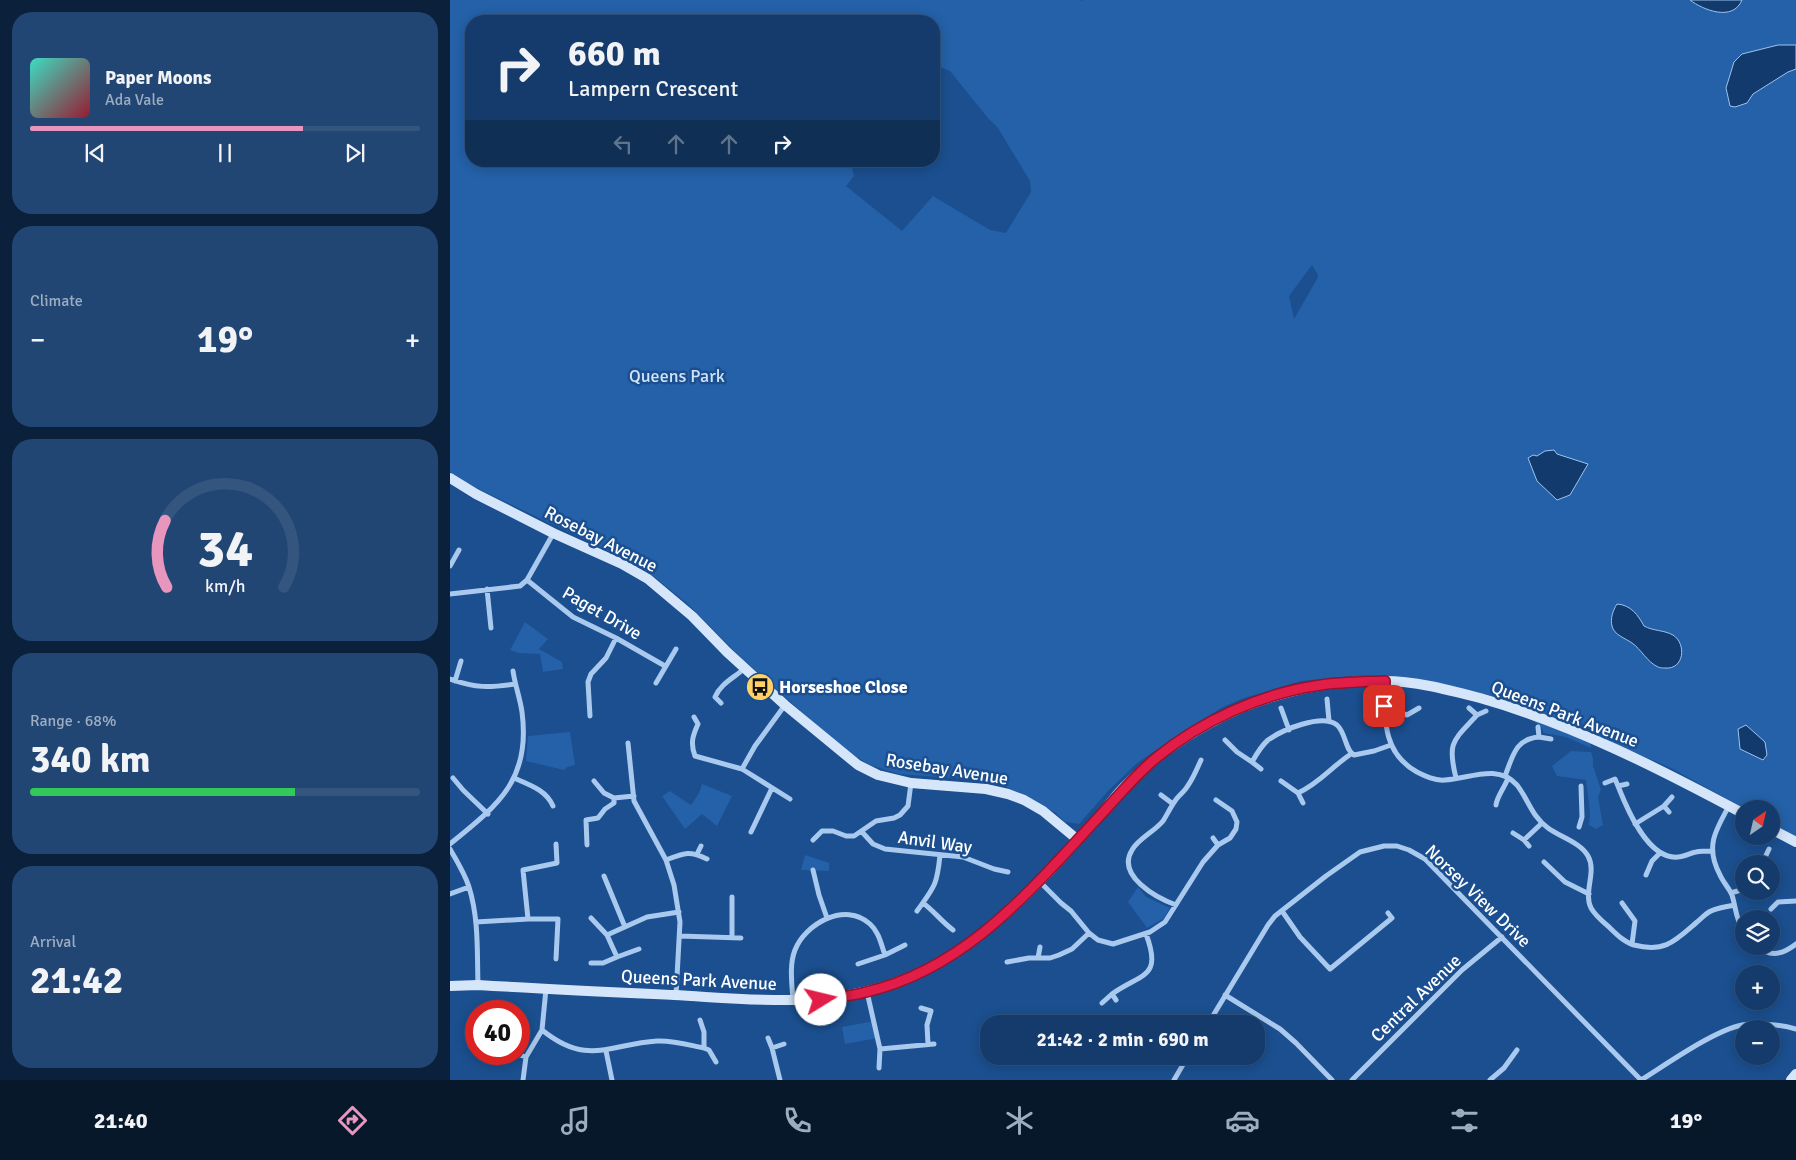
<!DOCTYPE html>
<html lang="en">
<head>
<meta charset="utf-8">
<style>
	body { margin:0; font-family:Signika,sans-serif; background:#214673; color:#f1f3f6; height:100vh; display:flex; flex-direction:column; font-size:19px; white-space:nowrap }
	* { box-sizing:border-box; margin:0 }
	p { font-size:16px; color:#9dadc1 }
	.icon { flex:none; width:28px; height:28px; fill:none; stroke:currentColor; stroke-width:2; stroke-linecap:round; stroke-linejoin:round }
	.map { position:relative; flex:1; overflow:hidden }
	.panel { display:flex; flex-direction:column; gap:12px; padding:12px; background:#0b203b; width:450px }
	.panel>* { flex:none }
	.top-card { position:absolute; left:15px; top:15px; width:475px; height:152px; border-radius:20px; box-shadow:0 2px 12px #0003,0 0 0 1px #33557e; background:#143b6b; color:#f1f3f6; overflow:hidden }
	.needle { width:32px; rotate:34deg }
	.buttons { position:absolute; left:1285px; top:800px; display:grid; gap:10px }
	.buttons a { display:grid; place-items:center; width:45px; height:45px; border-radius:50%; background:#143b6b; box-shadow:0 2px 12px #0003,0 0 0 1px #33557e; font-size:25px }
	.speed { position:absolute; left:15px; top:1000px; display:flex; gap:10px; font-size:25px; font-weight:700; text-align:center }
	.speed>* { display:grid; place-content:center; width:65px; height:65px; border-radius:50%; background:#143b6b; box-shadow:0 2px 12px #0003,0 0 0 1px #33557e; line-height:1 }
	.speed .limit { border:8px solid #d22; background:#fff; color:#111 }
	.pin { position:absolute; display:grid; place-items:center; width:42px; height:42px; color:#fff; margin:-21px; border-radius:10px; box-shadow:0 2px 8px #0006 }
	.me { position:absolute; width:55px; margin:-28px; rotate:81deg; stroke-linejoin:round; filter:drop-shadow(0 0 4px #0008) }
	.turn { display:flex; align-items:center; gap:18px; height:105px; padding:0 20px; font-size:22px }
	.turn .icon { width:65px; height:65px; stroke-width:2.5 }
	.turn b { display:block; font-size:35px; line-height:42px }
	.lanes { display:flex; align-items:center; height:48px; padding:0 20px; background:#0003; justify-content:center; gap:25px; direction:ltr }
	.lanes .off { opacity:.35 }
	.big { font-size:38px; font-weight:700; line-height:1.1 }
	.panel .tile { flex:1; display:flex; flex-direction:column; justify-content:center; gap:8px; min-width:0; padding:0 18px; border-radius:20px; background:#214673 }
	.panel .dial { align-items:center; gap:0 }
	.dial svg { height:130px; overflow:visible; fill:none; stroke:#33557e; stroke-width:7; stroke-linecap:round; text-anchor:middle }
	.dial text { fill:#f1f3f6; stroke:none }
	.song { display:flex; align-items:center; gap:15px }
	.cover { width:60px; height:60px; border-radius:8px; background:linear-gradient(135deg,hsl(170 70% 55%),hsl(350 70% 35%)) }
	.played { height:5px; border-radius:2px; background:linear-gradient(90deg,#e797bd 70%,#33557e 70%) }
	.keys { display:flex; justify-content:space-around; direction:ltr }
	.heat { display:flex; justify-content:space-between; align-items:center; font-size:28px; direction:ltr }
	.charge { height:8px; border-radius:4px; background:linear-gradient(90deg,#34c759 68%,#33557e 0) }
	.trip { position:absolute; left:530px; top:1015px; width:285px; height:50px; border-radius:20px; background:#143b6b; box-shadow:0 2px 12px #0003,0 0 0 1px #33557e; font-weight:700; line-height:50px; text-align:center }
	.tab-bar { display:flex; height:80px; justify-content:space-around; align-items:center; background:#08182b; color:#9dadc1 }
	.tab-bar .icon { width:35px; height:35px }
	.tab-bar .selected { color:#e797bd }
	.tab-bar b { font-size:22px; color:#f1f3f6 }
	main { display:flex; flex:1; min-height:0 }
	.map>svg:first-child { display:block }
</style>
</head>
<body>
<main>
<section class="panel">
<div class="tile">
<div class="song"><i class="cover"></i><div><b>Paper Moons</b><p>Ada Vale</p></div></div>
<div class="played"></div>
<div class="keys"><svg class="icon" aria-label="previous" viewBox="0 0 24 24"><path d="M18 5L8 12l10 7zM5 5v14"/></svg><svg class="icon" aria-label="pause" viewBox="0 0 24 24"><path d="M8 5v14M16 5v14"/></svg><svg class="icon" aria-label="next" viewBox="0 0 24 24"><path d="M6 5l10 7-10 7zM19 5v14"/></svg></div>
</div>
<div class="tile"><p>Climate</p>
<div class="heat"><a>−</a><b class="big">19°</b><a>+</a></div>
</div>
<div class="tile dial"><svg viewBox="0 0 100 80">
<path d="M14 69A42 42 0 1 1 86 69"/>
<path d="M14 69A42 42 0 0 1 13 28" stroke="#e797bd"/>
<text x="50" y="56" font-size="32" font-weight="700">34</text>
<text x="50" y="72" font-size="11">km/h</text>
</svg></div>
<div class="tile"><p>Range · 68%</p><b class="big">340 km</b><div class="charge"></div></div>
<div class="tile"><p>Arrival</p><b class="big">21:42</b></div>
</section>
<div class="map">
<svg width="1346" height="1080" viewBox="0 0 1346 1080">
	<rect width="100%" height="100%" fill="#1b4f8f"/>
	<!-- green -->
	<path fill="#2461a8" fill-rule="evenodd" d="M0,0H630L632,1L633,0H1346V837L1321,823V809H1295L1221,768L1148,737L1137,725L1127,728L973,680L937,676H905L851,681L794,698L773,707L742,726L687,763L658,791L629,824L615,822L606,813L551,784L515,779L449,774L420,765L392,748L284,651L239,605L202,575L181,562L16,483L0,472ZM21,21H484V109L486,82L490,67L500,71L537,117L548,128L580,181L581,192L556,233L540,230L483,196L452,231L396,186L404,176L401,164L404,161H21V107L13,94L21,104ZM862,265L868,275L867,279L844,319L839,296Z
		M75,622L98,639L89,649L112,662L113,669L93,672L90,654L68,653L60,650Z
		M1079,718L1140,742L1141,748L1116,737L1094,733L1091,727Z
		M120,732L125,765L117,767L114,770L76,761L78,736Z
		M1121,751L1141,752L1143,759V766L1151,790L1148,797L1153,825L1146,829L1139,825L1140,812L1136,780L1107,776L1102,766Z
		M252,784L282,796L267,826L252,814L235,829L212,796L220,791L241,805L249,793Z
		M355,855L379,863V871L351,870Z
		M688,887L696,897L720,908L713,919L697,928L678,902Z
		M424,1021L428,1038L395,1044L392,1027Z"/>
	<!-- water -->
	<path fill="#123a6d" stroke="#9cc4f0" d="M1240,0H1292C1283,22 1253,10 1240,0Z
		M1328,45H1346V69L1338,72L1303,94L1297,103L1285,107L1280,106L1276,88L1284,62L1292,54Z
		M1104,450L1107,454L1138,464L1120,495L1107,500L1087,481L1078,458L1083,455L1087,456L1095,451Z
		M1167,604C1181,605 1188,615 1194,626C1203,631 1214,630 1223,635C1237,644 1234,670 1215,668C1213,668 1210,668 1208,667C1197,662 1191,649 1182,643C1175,638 1164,635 1162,626C1160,619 1163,610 1167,604Z
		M1296,725L1315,742L1317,755L1313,760L1290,749L1288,729Z"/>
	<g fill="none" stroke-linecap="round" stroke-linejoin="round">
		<!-- street -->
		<path stroke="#a9c9ee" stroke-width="5" d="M0,566L9,550
			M77,580L123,617L166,638L215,666
			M37,589L41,628
			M0,594L70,586L77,580L103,534
			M0,679C27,688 37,688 65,684
			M5,681L11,661
			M935,681C935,717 931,752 967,772C975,776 985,781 995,780C1019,779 1047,763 1067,785C1078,799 1082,817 1098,828C1110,837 1130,842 1138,856C1147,872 1133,892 1141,908C1145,915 1153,922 1159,927C1166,934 1174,942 1184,945C1215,953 1225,941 1247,922C1251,919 1254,915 1259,912C1266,908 1276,907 1284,905
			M206,683L226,649
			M877,699L879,721
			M271,703L265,697C271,683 284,678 295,668
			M335,705L305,746L292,769L340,799
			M831,708L839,730
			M935,713L950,712L957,715L969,708
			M1027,715L1036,711
			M140,716L138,682L141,674L156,658L166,638
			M244,717L248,724C243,735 240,743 245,756L292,769
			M1089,737L1101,739
			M775,740L787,752L802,762
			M178,743L184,801L216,860L224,885L230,922L226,995
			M811,769L802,762C806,755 811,746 818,740C832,730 872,713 887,725C896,733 895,750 904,755L924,751L941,745
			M1055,776C1063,756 1065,739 1089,737L1088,727
			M3,778L13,790L38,814
			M64,778C80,785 96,790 103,806
			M1006,778C997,742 1003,741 1027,715L1019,708
			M144,781L154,793L164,798
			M831,781L848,793C870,783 881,767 901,754
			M1155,783L1165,779L1168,786
			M1177,784L1168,786C1177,809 1198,860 1228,857C1234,857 1240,853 1246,852C1251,851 1257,851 1262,851
			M848,793L853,803
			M711,795L723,804
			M1046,805C1047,796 1055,787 1058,778
			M1214,806L1222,797
			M1279,806C1265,831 1255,847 1270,875C1273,882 1279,888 1282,895C1286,908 1286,921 1294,932
			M1185,824L1214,806L1219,812
			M1129,827L1132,817L1131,786
			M301,832L322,788
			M412,832L423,844L435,849L513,857L544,869L558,872
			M1063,833L1074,840L1092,823
			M763,838L768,845
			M363,840L372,831H383L396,836H404L426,821L444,818L450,815L458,806L461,783
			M1074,840L1079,846
			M0,844C48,805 81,780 72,712C70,698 65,685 63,671
			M137,845L136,820L148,818L155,809L164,803V798L184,796
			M0,849C7,861 15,874 19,887C29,919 27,953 28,985
			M247,854L251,846
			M216,860C234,853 239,850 257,859
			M1094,862L1115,882L1139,894
			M1312,864L1319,849
			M1321,869L1325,871
			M363,870L369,895L377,918
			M1196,875L1202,861L1210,853
			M154,876L175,927
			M589,881L611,903L621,911L639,933L648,940L663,944L700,932L715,922L753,862L768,845L780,838L786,829L787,822L782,811L766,800
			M1281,893L1294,889
			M0,894L19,887
			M282,897V936
			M473,903C484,911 491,921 503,930
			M1172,903L1185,921L1182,944
			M726,905C707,898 666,876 682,850C689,838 704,832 713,821C717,815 720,808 725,801C728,796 734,792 737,787C743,779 747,769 751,760
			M1321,909L1328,902L1346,901
			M467,911C484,887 487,886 490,855
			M832,911L850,937L880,969L942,918L938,913
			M141,918L157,935
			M78,919L73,870L107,863L106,844
			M26,922L78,919H108L106,959
			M230,936L291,938
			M1306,946C1321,958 1333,954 1346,944
			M189,949L167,957L157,935L197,917L229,912
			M588,958L590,947
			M557,962L579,958H600L609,955L622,949L639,933
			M141,963H153L167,957
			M408,964L435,955
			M417,992L430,1049L429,1068
			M775,995L830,1029L846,1043L882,1080
			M343,1000C342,984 339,965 345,950C355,924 395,901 420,924C429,932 431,944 435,955L455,945
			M666,1000L662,994C691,973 713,979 696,934
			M652,1003L662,994
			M471,1008L481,1011L477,1025L478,1044
			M250,1020L254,1032V1048
			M758,1024L818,925L825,916L876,876L910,852L934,846H947L959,850L975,859L1191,1080
			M92,1030C138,1067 159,1044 207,1041C222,1040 239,1045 254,1048L259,1050L266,1062
			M318,1038L322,1048
			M19,1042L26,1036
			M430,1049L484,1044
			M156,1051L162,1080
			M67,1054L76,1057
			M73,1080L76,1057L92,1030L96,989
			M330,1080L322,1048L334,1044
			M724,1080L738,1056
			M902,1080L1012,970L1052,937
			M1040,1080L1054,1068L1067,1050
			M1191,1080C1217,1064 1263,1031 1292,1025C1307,1022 1332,1025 1346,1029"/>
		<!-- secondary -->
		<path stroke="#d6e6fa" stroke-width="10" d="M0,478L26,494L103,533L172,564L198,579L242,616L277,652L335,705L408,765L428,775L461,783L536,789L558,794L574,800L593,811L628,840
			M1321,829L1346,842
			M0,986L28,985C93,989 159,992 224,995C299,999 375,1009 447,982C530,951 589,884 647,819C656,809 664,797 674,787C709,752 751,725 796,706C840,689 886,680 934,681C966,681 999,690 1030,698C1122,724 1210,769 1294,814
			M1341,1080L1346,1074"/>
	</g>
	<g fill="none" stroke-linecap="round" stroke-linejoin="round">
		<defs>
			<path id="route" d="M371,1000C386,997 401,996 416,992C515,969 579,892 646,820C666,799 683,777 706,758C751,721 812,693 871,685C892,682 913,682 935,681L934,706"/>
		</defs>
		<!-- route casing -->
		<use href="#route" stroke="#92132f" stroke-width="12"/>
		<!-- route -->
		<use href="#route" stroke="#e11d48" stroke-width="9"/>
	</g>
	<!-- icons -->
	<defs>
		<symbol id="bus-disc" viewBox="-11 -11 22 22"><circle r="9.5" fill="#ffd166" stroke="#1b4f8f"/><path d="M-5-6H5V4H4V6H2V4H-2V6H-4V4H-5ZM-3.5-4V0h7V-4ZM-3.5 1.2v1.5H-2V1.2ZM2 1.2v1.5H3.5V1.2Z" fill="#111"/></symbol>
	</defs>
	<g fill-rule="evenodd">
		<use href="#bus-disc" x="294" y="671" width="32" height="32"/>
	</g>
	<g text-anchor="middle" stroke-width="5" stroke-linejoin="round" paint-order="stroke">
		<!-- park labels -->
		<g font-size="18" fill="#cfe3fa" stroke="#1b4f8f">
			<text x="227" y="382">Queens Park</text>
		</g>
		<!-- street labels -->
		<g font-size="18" fill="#fff" stroke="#1b4f8f">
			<text transform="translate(151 539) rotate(27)" y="6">Rosebay Avenue</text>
			<text transform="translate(152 613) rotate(30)" y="6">Paget Drive</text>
			<text transform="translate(1115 714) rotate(21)" y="6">Queens Park Avenue</text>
			<text transform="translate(497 769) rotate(9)" y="6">Rosebay Avenue</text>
			<text transform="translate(485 842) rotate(8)" y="6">Anvil Way</text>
			<text transform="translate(1028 896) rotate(44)" y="6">Norsey View Drive</text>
			<text transform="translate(249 980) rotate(3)" y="6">Queens Park Avenue</text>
			<text transform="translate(966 998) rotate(-44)" y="6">Central Avenue</text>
		</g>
		<!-- poi labels -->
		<g font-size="18" font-weight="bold" fill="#fff" stroke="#1b4f8f" text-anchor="start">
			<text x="329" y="693">Horseshoe Close</text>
		</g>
	</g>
</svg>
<div class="buttons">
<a><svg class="needle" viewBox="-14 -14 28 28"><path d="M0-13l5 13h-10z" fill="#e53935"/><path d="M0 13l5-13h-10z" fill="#9dadc1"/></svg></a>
<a><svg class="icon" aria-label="search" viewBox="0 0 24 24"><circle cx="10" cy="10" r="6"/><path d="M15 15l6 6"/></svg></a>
<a><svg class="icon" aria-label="layers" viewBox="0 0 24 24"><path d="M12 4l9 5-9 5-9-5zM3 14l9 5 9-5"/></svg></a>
<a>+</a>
<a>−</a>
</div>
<div class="speed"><div class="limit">40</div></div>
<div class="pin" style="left:934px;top:706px;background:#d93025"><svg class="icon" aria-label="arrive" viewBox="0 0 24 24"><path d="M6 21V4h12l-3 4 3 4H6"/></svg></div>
<svg class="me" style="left:371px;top:1000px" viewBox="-20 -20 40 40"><circle r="19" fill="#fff"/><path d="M0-13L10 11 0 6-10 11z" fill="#e11d48"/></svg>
<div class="trip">21:42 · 2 min · 690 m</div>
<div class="top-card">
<div class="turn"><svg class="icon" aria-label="right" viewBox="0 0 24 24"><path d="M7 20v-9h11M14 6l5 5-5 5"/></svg><div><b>660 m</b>Lampern Crescent</div></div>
<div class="lanes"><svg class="icon off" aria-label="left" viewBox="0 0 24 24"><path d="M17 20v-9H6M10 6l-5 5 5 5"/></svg><svg class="icon off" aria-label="ahead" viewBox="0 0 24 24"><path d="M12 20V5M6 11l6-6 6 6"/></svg><svg class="icon off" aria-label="ahead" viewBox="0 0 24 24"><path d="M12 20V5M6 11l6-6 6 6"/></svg><svg class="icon" aria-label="right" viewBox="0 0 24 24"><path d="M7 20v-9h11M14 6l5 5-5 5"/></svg></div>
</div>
</div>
</main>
<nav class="tab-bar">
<b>21:40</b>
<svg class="icon selected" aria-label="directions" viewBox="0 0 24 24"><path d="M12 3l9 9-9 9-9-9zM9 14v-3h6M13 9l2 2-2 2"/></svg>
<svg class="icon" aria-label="music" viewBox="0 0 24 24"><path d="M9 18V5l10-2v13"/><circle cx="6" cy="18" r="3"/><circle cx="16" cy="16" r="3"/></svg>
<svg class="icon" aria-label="phone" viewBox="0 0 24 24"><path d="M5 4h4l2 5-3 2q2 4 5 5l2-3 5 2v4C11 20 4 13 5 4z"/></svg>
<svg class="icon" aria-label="climate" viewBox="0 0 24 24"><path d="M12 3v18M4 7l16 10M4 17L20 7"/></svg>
<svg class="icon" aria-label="car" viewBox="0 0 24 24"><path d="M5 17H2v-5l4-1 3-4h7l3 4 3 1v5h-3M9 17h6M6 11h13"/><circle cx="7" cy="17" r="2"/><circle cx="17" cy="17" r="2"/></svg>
<svg class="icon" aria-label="filters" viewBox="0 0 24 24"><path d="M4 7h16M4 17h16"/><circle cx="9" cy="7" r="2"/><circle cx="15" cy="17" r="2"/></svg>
<b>19°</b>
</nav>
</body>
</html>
